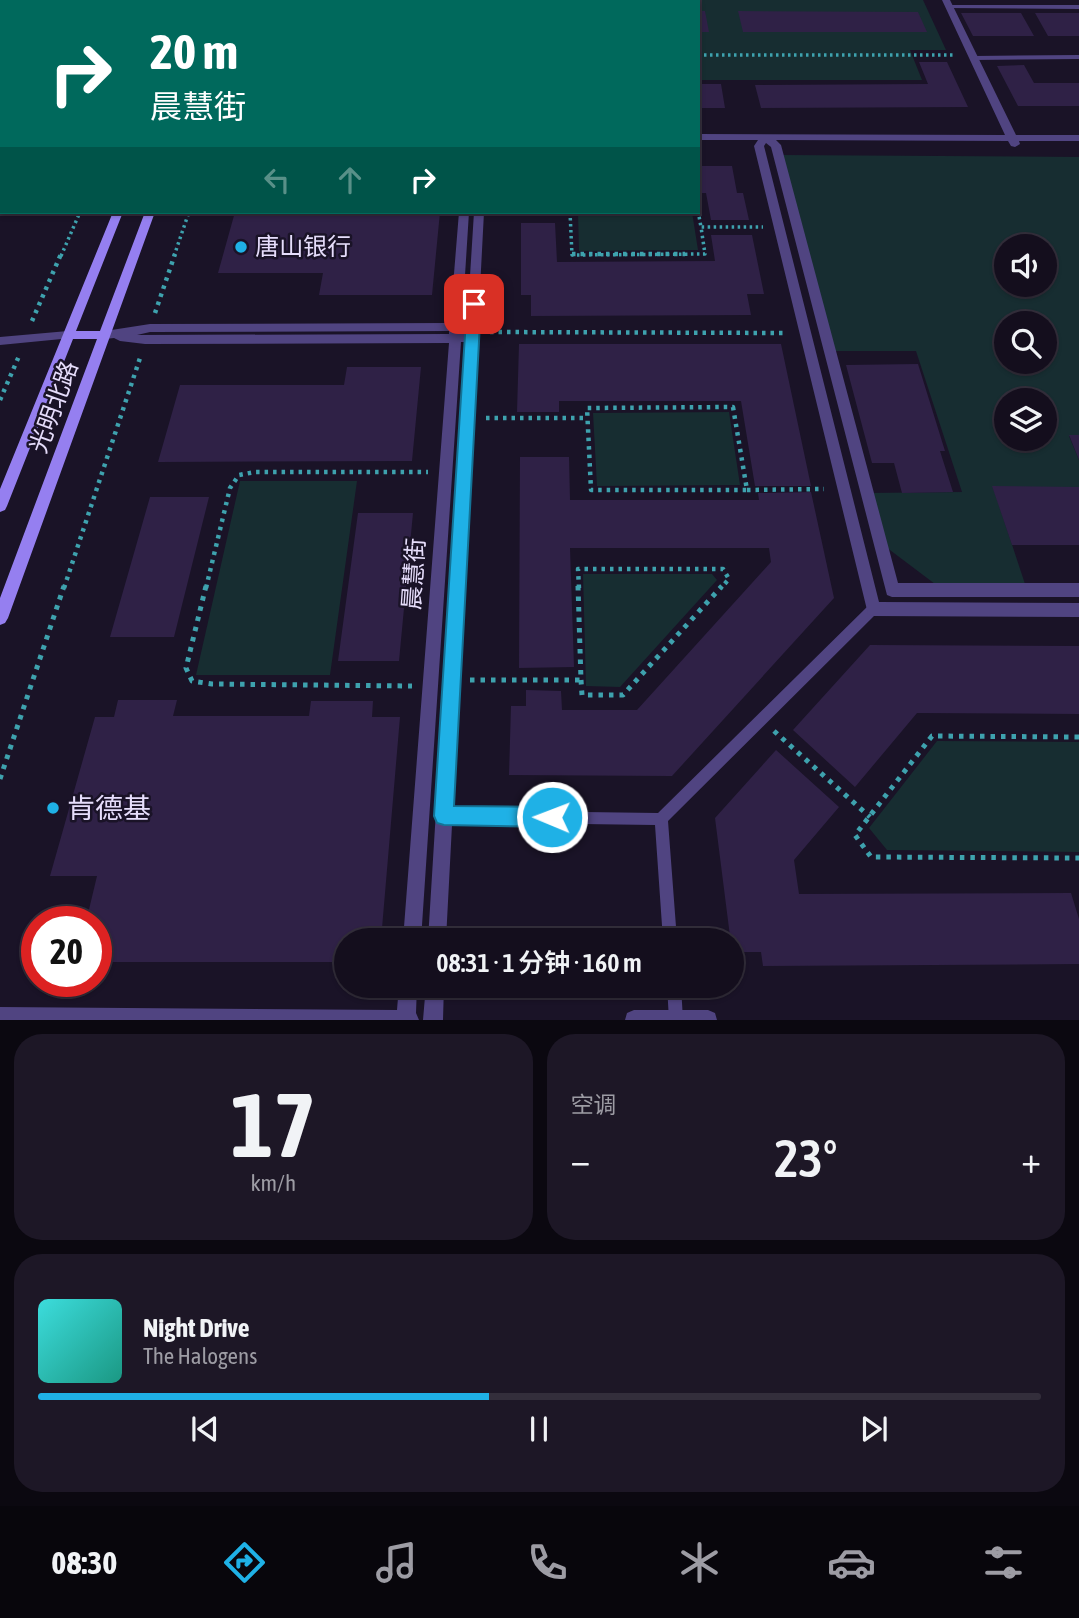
<!DOCTYPE html>
<html lang="zh">
<head>
<meta charset="utf-8">
<style>
	body { margin:0; font-family:"Asap Condensed","Noto Sans SC",sans-serif; background:#1d1726; color:#f1f3f6; height:100vh; display:flex; flex-direction:column; font-size:26px; white-space:nowrap }
	* { box-sizing:border-box; margin:0 }
	p { font-size:23px; color:#9d9ca4 }
	.icon { flex:none; width:38px; height:38px; fill:none; stroke:currentColor; stroke-width:2; stroke-linecap:round; stroke-linejoin:round }
	.map { position:relative; height:1020px; overflow:hidden }
	.drawer { display:flex; flex-direction:column; gap:14px; padding:14px; background:#0b0810; flex:1 }
	.drawer>* { flex:none }
	.top-card { position:absolute; left:0px; top:0px; width:700px; height:214px; box-shadow:0 2px 5px #0004,0 0 0 2px #332e3b; background:#00695c; color:#fff; overflow:hidden }
	.controls { position:absolute; left:994px; top:234px; display:grid; gap:14px }
	.controls a { display:grid; place-items:center; width:63px; height:63px; border-radius:50%; background:#140e1d; box-shadow:0 2px 5px #0004,0 0 0 2px #332e3b; font-size:35px }
	.speed { position:absolute; left:21px; top:906px; display:flex; gap:14px; font-size:35px; font-weight:700; text-align:center }
	.speed>* { display:grid; place-content:center; width:91px; height:91px; border-radius:50%; background:#140e1d; box-shadow:0 2px 5px #0004,0 0 0 2px #332e3b; line-height:1 }
	.speed .limit { border:10px solid #d22; background:#fff; color:#111 }
	.pin { position:absolute; display:grid; place-items:center; width:60px; height:60px; color:#fff; margin:-30px; border-radius:14px; box-shadow:0 4px 10px #0006 }
	.me { position:absolute; width:77px; margin:-38px; rotate:271deg; stroke-linejoin:round; filter:drop-shadow(0 0 5px #0008) }
	.turn { display:flex; align-items:center; gap:24px; height:147px; padding:0 35px; font-size:32px }
	.turn .icon { width:91px; height:91px; stroke-width:2.5 }
	.turn b { display:block; font-size:49px; line-height:60px }
	.lanes { display:flex; align-items:center; height:66px; padding:0 35px; background:#0003; justify-content:center; gap:35px; direction:ltr }
	.lanes .off { opacity:.35 }
	.big { font-size:52px; font-weight:600; line-height:1.1 }
	.drawer .tile { flex:1; display:flex; flex-direction:column; justify-content:center; gap:10px; min-width:0; padding:0 24px; border-radius:28px; background:#1d1726 }
	.drawer .dial { align-items:center; gap:0 }
	.dial b { font-size:91px; line-height:1 }
	.song { display:flex; align-items:center; gap:21px }
	.cover { width:84px; height:84px; border-radius:10px; background:linear-gradient(135deg,hsl(180 70% 55%),hsl(170 70% 35%)) }
	.played { height:7px; border-radius:4px; background:linear-gradient(90deg,#1fb1e6 45%,#332e3b 45%) }
	.keys { display:flex; justify-content:space-around; direction:ltr }
	.heat { display:flex; justify-content:space-between; align-items:center; font-size:38px; direction:ltr }
	.drawer .tiles { flex:1; display:grid; gap:14px; grid-template-columns:1fr 1fr }
	.tile:last-child { grid-column:span 2 }
	.trip { position:absolute; left:334px; top:928px; width:410px; height:70px; border-radius:35px; background:#140e1d; box-shadow:0 2px 5px #0004,0 0 0 2px #332e3b; font-weight:600; line-height:70px; text-align:center }
	.tab-bar { display:flex; height:112px; justify-content:space-around; align-items:center; background:#08060c; color:#9d9ca4 }
	.tab-bar .icon { width:49px; height:49px }
	.tab-bar .on { color:#1fb1e6 }
	.tab-bar b { font-size:32px; color:#f1f3f6 }
	.map>svg:first-child { display:block }
</style>
</head>
<body>
<div class="map">
<svg width="1079" height="1020" viewBox="0 0 1079 1020">
	<rect width="100%" height="100%" fill="#1a1327"/>
	<!-- green -->
	<path fill="#172d31" fill-rule="evenodd" d="M497,0H923L946,50H910L922,80H698V2Z
		M781,155L1079,157V435L1069,436L1079,460V487H993L1025,584H935L878,541L867,493L962,492L916,351H832ZM1006,247H1045V285H1006ZM1006,324H1045V362H1006ZM1006,401H1045V439H1006Z
		M578,212H692L698,250L579,251Z
		M729,412L740,485L597,486L593,413Z
		M240,481H357L330,675H196Z
		M583,574H712L717,580L620,687L586,686Z
		M937,741L1079,742V852L887,850L869,828Z"/>
	<!-- building -->
	<path fill="#2f2146" d="M698,11H705L709,32H698Z
		M738,11L918,12L927,32H743Z
		M961,13H1021L1034,36H973Z
		M1035,13H1079V36H1048Z
		M919,62H947L968,107L761,108L755,85L928,84Z
		M1024,65L1034,83H1079V106H1018L997,66Z
		M698,84H721L725,108H698Z
		M698,166H732L737,193H743L749,220H711L706,193H698Z
		M235,212H440L432,295H319L323,273H218Z
		M521,223H555L557,262L715,261L711,235H752L764,294H747L751,315L531,316V295H521Z
		M519,344H781L811,486H755L741,401H559V412H517Z
		M918,364L945,451H940L953,492L902,493L894,463H872L846,365Z
		M347,367H421L412,461L158,462L180,385H344Z
		M1069,435H1079V460Z
		M520,457H569L570,500H759L758,493L811,492L834,598L672,776L509,775L511,706H526V690L561,691L562,710H637L771,562L769,548H570L574,667L519,668Z
		M992,486L1079,487V545H1012Z
		M150,497H209L174,637H110Z
		M358,513H413L399,661H338Z
		M870,645L1079,646V714L917,713L855,787L793,730Z
		M118,700H177L173,716H309L311,701H373L372,717H400L381,940H346V962H96V922H86L97,876H50L95,717H114Z
		M776,750L839,807L794,860L799,894L1071,893L1079,919V964L763,966L761,952H732L715,818Z"/>
	<g fill="none" stroke-linecap="round" stroke-linejoin="round">
		<!-- path-far2 -->
		<path stroke="#3ea2ae" stroke-width="3.5" stroke-dasharray="2.5 3.5" stroke-linecap="butt" d="M698,55H955
			M698,211L701,227
			M570,212L572,255L705,254L701,227H763
			M61,256L80,212
			M174,256L189,212"/>
		<!-- path-far1 -->
		<path stroke="#3ea2ae" stroke-width="4.5" stroke-dasharray="3.5 5" stroke-linecap="butt" d="M572,254H685
			M155,313L175,254
			M32,321L61,254
			M490,332L785,333
			M0,400L19,356
			M733,407L747,490H591L587,408Z
			M486,418H587
			M747,490L824,489
			M64,588L141,355
			M206,588L230,488L239,475L255,472H428
			M579,588L578,569H723L729,579L721,588"/>
		<!-- path -->
		<path stroke="#3ea2ae" stroke-width="5" stroke-dasharray="4.5 6" stroke-linecap="butt" d="M206,586L186,668L192,681L212,684L412,686
			M578,586L581,680
			M470,680H581
			M581,680L582,695H623L722,586
			M774,731L870,817
			M1079,737L932,736L855,835L871,857L1079,858
			M0,779L64,586"/>
		<!-- lane -->
		<path fill="#504481" fill-rule="evenodd" d="M949,5H1079V9L947,8L946,7Z
			M1079,55V59L974,60L971,58L974,56Z
			M873,604L877,605L879,609L877,613L668,821L677,940H663L655,825L444,822L439,821L438,816L439,811L444,810L658,813L869,605Z
			M667,985H681L683,1020H669Z"/>
		<!-- street -->
		<path fill="#504481" fill-rule="evenodd" d="M473,0H481V2H473Z
			M484,0H492V2H484Z
			M942,0H950L1016,135H1079V141H1019L1020,144L1015,147L1011,146L1008,141L776,140L781,145L898,583H1079V597H892L887,595L771,147L766,143L764,146L879,602L1079,603V617L873,616L868,614L754,146L758,140H698V134L1005,135Z
			M459,212H469L462,323L467,324L474,212H484L446,940H428L465,342H461L421,940H403L449,343L145,344L120,341L114,338L105,339L99,335L105,331L150,324L450,323ZM449,331V334L137,335L150,332Z
			M68,331L72,332L74,335L72,338L0,345V337Z
			M399,985H417L416,1013L419,1020H0V1007L397,1010Z
			M426,985H444L443,1020H423Z
			M634,1010H708L715,1013L717,1020H625L627,1013Z"/>
		<!-- secondary -->
		<path fill="#957ff0" fill-rule="evenodd" d="M199,0H207V2H199Z
			M224,0H232L223,2Z
			M113,212H123L76,331H100L145,212H155L8,618L5,623L0,625V598L97,339H73L7,506L5,510L0,512V489Z"/>
	</g>
	<!-- route -->
	<path fill="#1fb1e6" stroke="#147396" stroke-width="2" d="M474,299L481,304L454,806L552,807L559,810L562,817L559,824L552,827L444,825L437,823L434,816L467,304Z"/>
	<!-- markers -->
	<g fill="#1fb1e6" stroke="#1a1327" stroke-width="2.5">
		<circle cx="241" cy="247" r="7"/>
		<circle cx="53" cy="808" r="7"/>
	</g>
	<g text-anchor="middle" stroke-width="5" stroke-linejoin="round" paint-order="stroke">
		<!-- poi labels -->
		<g font-size="24" fill="#e6ddfb" stroke="#1a1327" text-anchor="start">
			<text x="255" y="255">唐山银行</text>
		</g>
		<!-- street labels -->
		<g font-size="24" fill="#e6ddfb" stroke="#1a1327">
			<text transform="translate(54 407) rotate(-70)" y="8">光明北路</text>
			<text transform="translate(414 574) rotate(-86)" y="8">晨慧街</text>
		</g>
		<!-- near-poi labels -->
		<g font-size="28" fill="#e6ddfb" stroke="#1a1327" text-anchor="start">
			<text x="67" y="818">肯德基</text>
		</g>
	</g>
</svg>
<div class="controls">
<a><svg class="icon" aria-label="sound" viewBox="0 0 24 24"><path d="M4 9h4l5-4v14l-5-4H4zM17 9q2 3 0 6"/></svg></a>
<a><svg class="icon" aria-label="search" viewBox="0 0 24 24"><circle cx="10" cy="10" r="6"/><path d="M15 15l6 6"/></svg></a>
<a><svg class="icon" aria-label="layers" viewBox="0 0 24 24"><path d="M12 4l9 5-9 5-9-5zM3 14l9 5 9-5"/></svg></a>
</div>
<div class="speed"><div class="limit">20</div></div>
<div class="pin" style="left:474px;top:304px;background:#d93025"><svg class="icon" aria-label="arrive" viewBox="0 0 24 24"><path d="M6 21V4h12l-3 4 3 4H6"/></svg></div>
<svg class="me" style="left:552px;top:817px" viewBox="-20 -20 40 40"><circle r="17" fill="#1fb1e6" stroke="#fff" stroke-width="3"/><path d="M0-11L8 9 0 5-8 9z" fill="#fff"/></svg>
<div class="trip">08:31 · 1 分钟 · 160 m</div>
<div class="top-card">
<div class="turn"><svg class="icon" aria-label="right" viewBox="0 0 24 24"><path d="M7 20v-9h11M14 6l5 5-5 5"/></svg><div><b>20 m</b>晨慧街</div></div>
<div class="lanes"><svg class="icon off" aria-label="left" viewBox="0 0 24 24"><path d="M17 20v-9H6M10 6l-5 5 5 5"/></svg><svg class="icon off" aria-label="ahead" viewBox="0 0 24 24"><path d="M12 20V5M6 11l6-6 6 6"/></svg><svg class="icon" aria-label="right" viewBox="0 0 24 24"><path d="M7 20v-9h11M14 6l5 5-5 5"/></svg></div>
</div>
</div>
<section class="drawer">
<div class="tiles">
<div class="tile dial"><b>17</b><p>km/h</p></div>
<div class="tile"><p>空调</p>
<div class="heat"><a>−</a><b class="big">23°</b><a>+</a></div>
</div>
<div class="tile">
<div class="song"><i class="cover"></i><div><b>Night Drive</b><p>The Halogens</p></div></div>
<div class="played"></div>
<div class="keys"><svg class="icon" aria-label="previous" viewBox="0 0 24 24"><path d="M18 5L8 12l10 7zM5 5v14"/></svg><svg class="icon" aria-label="pause" viewBox="0 0 24 24"><path d="M8 5v14M16 5v14"/></svg><svg class="icon" aria-label="next" viewBox="0 0 24 24"><path d="M6 5l10 7-10 7zM19 5v14"/></svg></div>
</div>
</div>
</section>
<nav class="tab-bar">
<b>08:30</b>
<svg class="icon on" aria-label="directions" viewBox="0 0 24 24"><path d="M12 3l9 9-9 9-9-9zM9 14v-3h6M13 9l2 2-2 2"/></svg>
<svg class="icon" aria-label="music" viewBox="0 0 24 24"><path d="M9 18V5l10-2v13"/><circle cx="6" cy="18" r="3"/><circle cx="16" cy="16" r="3"/></svg>
<svg class="icon" aria-label="phone" viewBox="0 0 24 24"><path d="M5 4h4l2 5-3 2q2 4 5 5l2-3 5 2v4C11 20 4 13 5 4z"/></svg>
<svg class="icon" aria-label="climate" viewBox="0 0 24 24"><path d="M12 3v18M4 7l16 10M4 17L20 7"/></svg>
<svg class="icon" aria-label="car" viewBox="0 0 24 24"><path d="M5 17H2v-5l4-1 3-4h7l3 4 3 1v5h-3M9 17h6M6 11h13"/><circle cx="7" cy="17" r="2"/><circle cx="17" cy="17" r="2"/></svg>
<svg class="icon" aria-label="filters" viewBox="0 0 24 24"><path d="M4 7h16M4 17h16"/><circle cx="9" cy="7" r="2"/><circle cx="15" cy="17" r="2"/></svg>
</nav>
</body>
</html>
